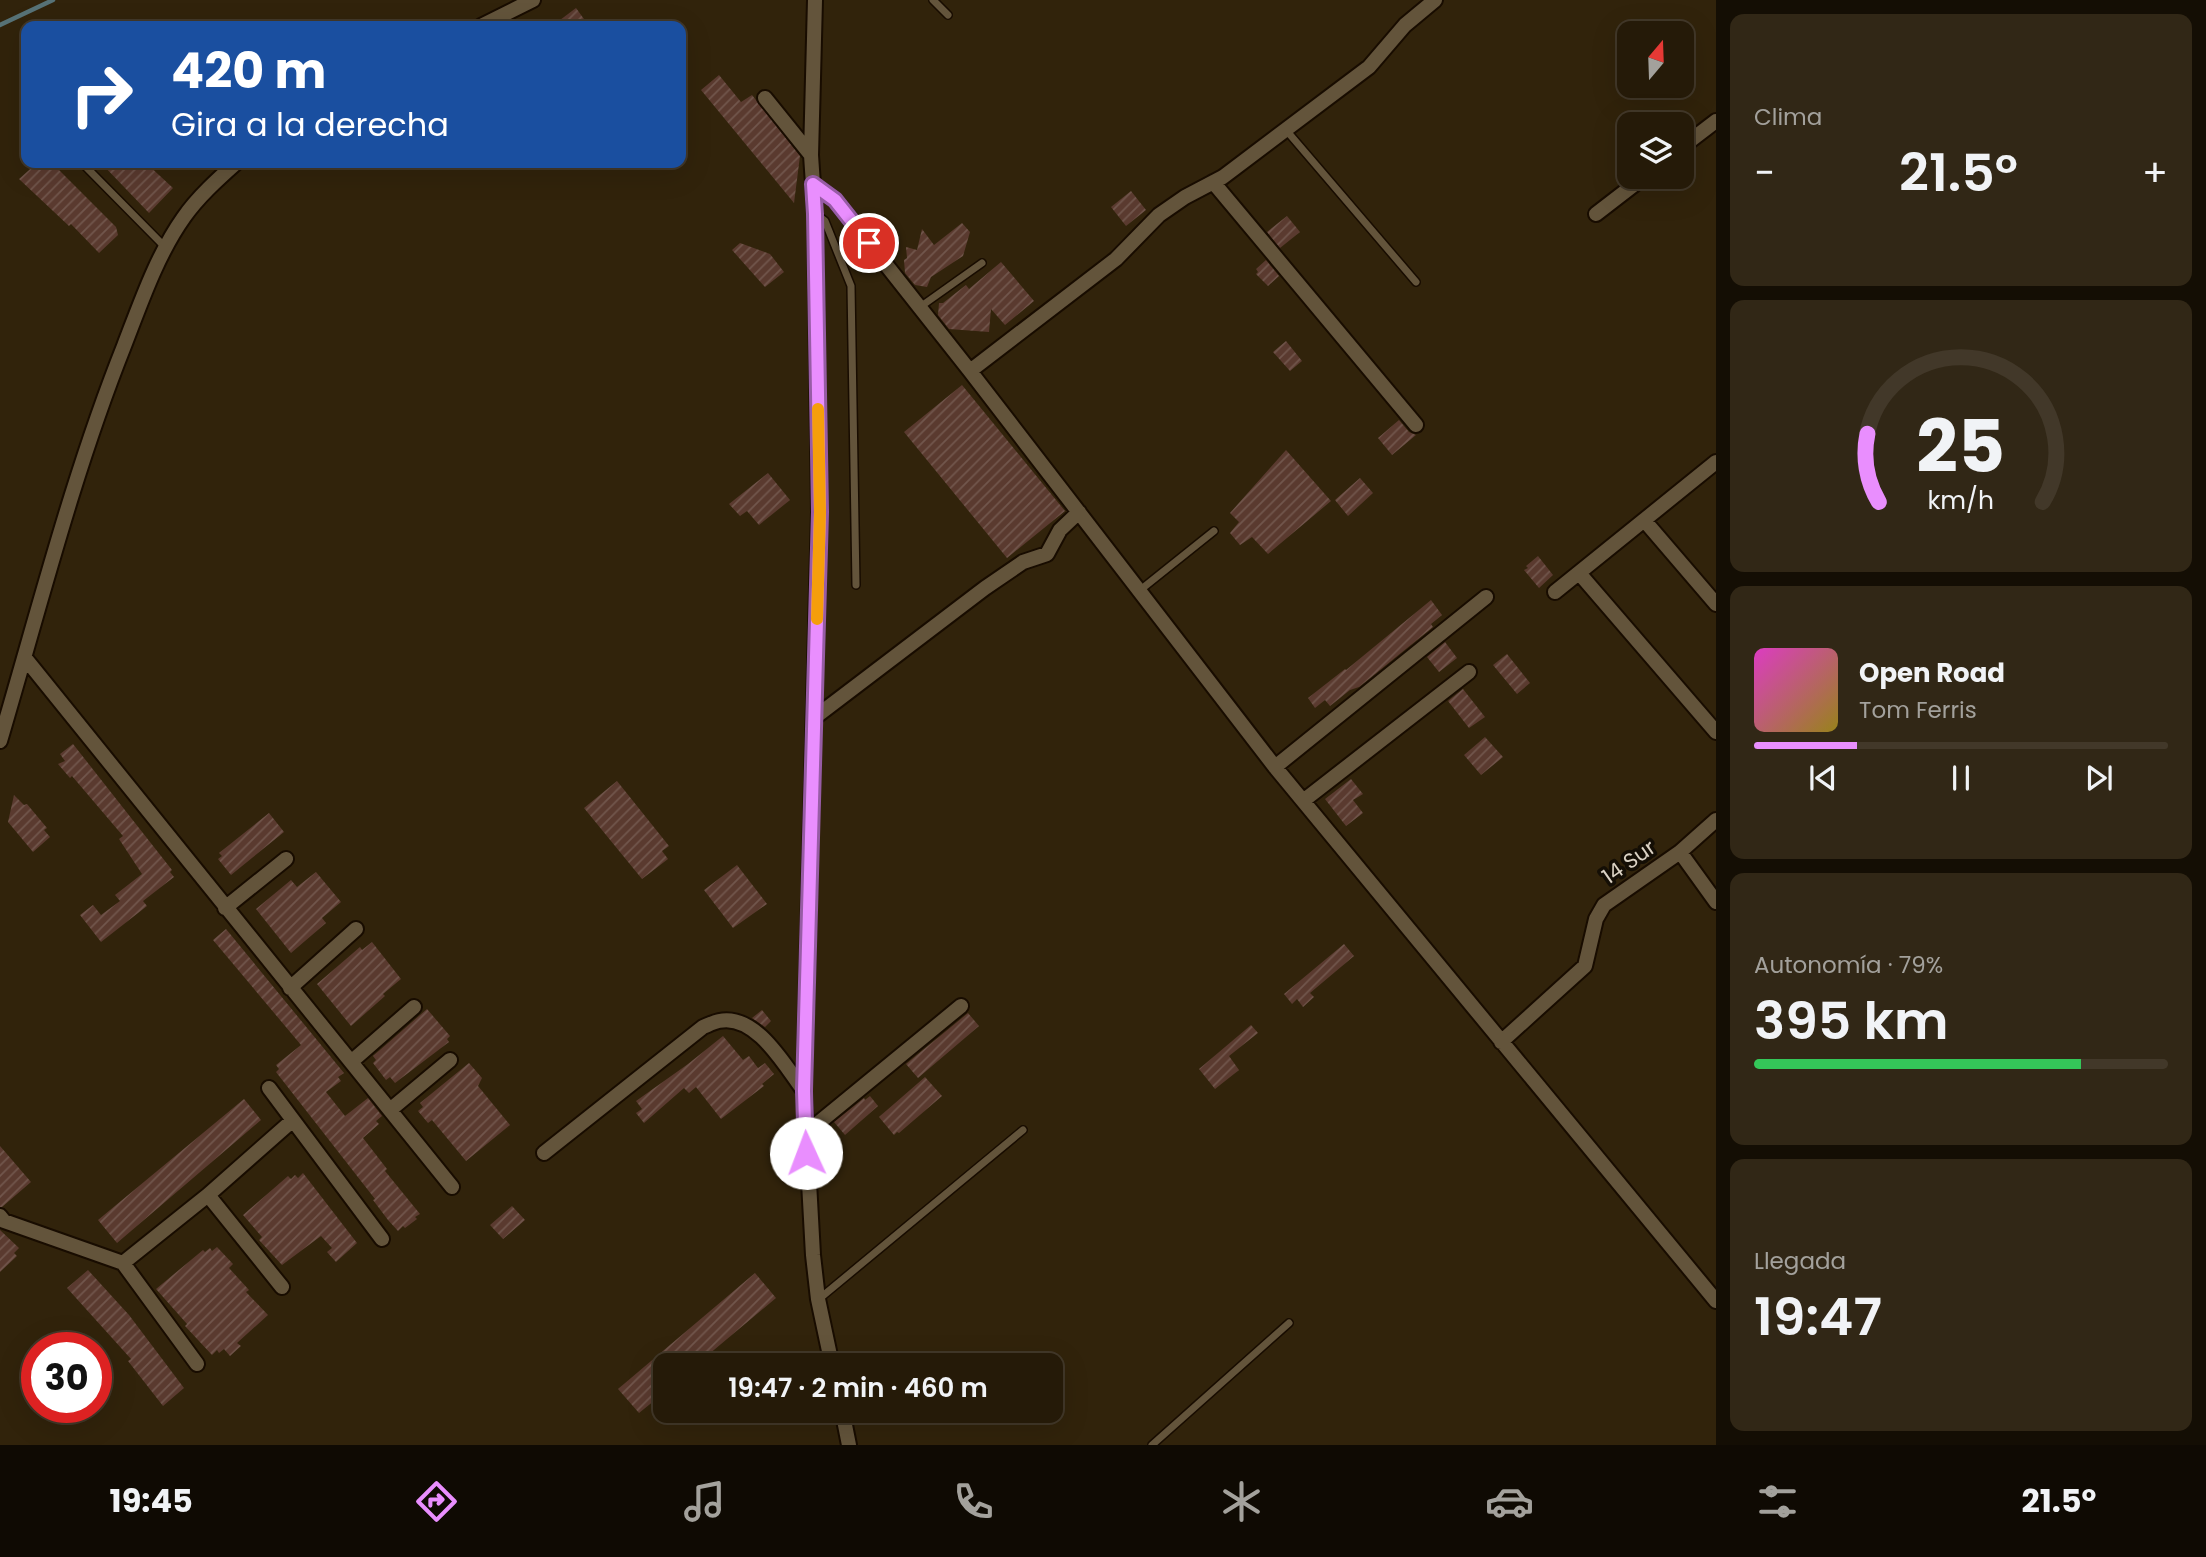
<!DOCTYPE html>
<html lang="es">
<head>
<meta charset="utf-8">
<style>
	body { margin:0; font-family:Poppins,sans-serif; background:#312716; color:#f1f3f6; height:100vh; display:flex; flex-direction:column; font-size:26px; white-space:nowrap }
	* { box-sizing:border-box; margin:0 }
	p { font-size:23px; color:#a3a19c }
	.icon { flex:none; width:38px; height:38px; fill:none; stroke:currentColor; stroke-width:2; stroke-linecap:round; stroke-linejoin:round }
	.map { position:relative; flex:1; overflow:hidden }
	.drawer { display:flex; flex-direction:column; gap:14px; padding:14px; background:#140e04; width:490px }
	.drawer>* { flex:none }
	.banner { position:absolute; left:21px; top:21px; width:665px; height:147px; border-radius:14px; box-shadow:0 7px 28px #0002,0 0 0 2px #423829; background:#1a4fa0; color:#fff; overflow:hidden }
	.needle { width:46px; rotate:19deg }
	.fabs { position:absolute; left:1617px; top:21px; display:grid; gap:14px }
	.fabs a { display:grid; place-items:center; width:77px; height:77px; border-radius:14px; background:#251a08; box-shadow:0 7px 28px #0002,0 0 0 2px #423829; font-size:35px }
	.speed { position:absolute; left:21px; top:1332px; display:flex; gap:14px; font-size:35px; font-weight:700; text-align:center }
	.speed>* { display:grid; place-content:center; width:91px; height:91px; border-radius:50%; background:#251a08; box-shadow:0 7px 28px #0002,0 0 0 2px #423829; line-height:1 }
	.speed .limit { border:10px solid #d22; background:#fff; color:#111 }
	.pin { position:absolute; display:grid; place-items:center; width:60px; height:60px; color:#fff; margin:-30px; border:4px solid #fff; border-radius:50%; box-shadow:0 2px 7px #0007 }
	.me { position:absolute; width:77px; margin:-38px; rotate:358deg; stroke-linejoin:round; filter:drop-shadow(0 0 5px #0008) }
	.turn { display:flex; align-items:center; gap:24px; height:147px; padding:0 35px; font-size:32px }
	.turn .icon { width:91px; height:91px; stroke-width:2.5 }
	.turn b { display:block; font-size:49px; line-height:60px }
	.big { font-size:52px; font-weight:600; line-height:1.1 }
	.drawer .widget { flex:1; display:flex; flex-direction:column; justify-content:center; gap:10px; min-width:0; padding:0 24px; border-radius:14px; background:#312716 }
	.drawer .dial { align-items:center; gap:0 }
	.dial svg { height:182px; overflow:visible; fill:none; stroke:#423829; stroke-width:7; stroke-linecap:round; text-anchor:middle }
	.dial text { fill:#f1f3f6; stroke:none }
	.song { display:flex; align-items:center; gap:21px }
	.cover { width:84px; height:84px; border-radius:10px; background:linear-gradient(135deg,hsl(310 70% 55%),hsl(50 70% 35%)) }
	.played { height:7px; border-radius:4px; background:linear-gradient(90deg,#e98efe 25%,#423829 25%) }
	.keys { display:flex; justify-content:space-around; direction:ltr }
	.heat { display:flex; justify-content:space-between; align-items:center; font-size:38px; direction:ltr }
	.charge { height:10px; border-radius:5px; background:linear-gradient(90deg,#34c759 79%,#423829 0) }
	.trip { position:absolute; left:653px; top:1353px; width:410px; height:70px; border-radius:14px; background:#251a08; box-shadow:0 7px 28px #0002,0 0 0 2px #423829; font-weight:600; line-height:70px; text-align:center }
	.tab-bar { display:flex; height:112px; justify-content:space-around; align-items:center; background:#0f0a03; color:#a3a19c }
	.tab-bar .icon { width:49px; height:49px }
	.tab-bar .on { color:#e98efe }
	.tab-bar b { font-size:32px; color:#f1f3f6 }
	main { display:flex; flex:1; min-height:0 }
	.map>svg:first-child { display:block }
</style>
</head>
<body>
<main>
<div class="map">
<svg width="1716" height="1445" viewBox="0 0 1716 1445">
	<defs>
		<pattern id="building-hatch" width="6" height="6" patternUnits="userSpaceOnUse" patternTransform="scale(1.75)"><rect width="6" height="6" fill="#5a3a2f"/><path d="M-1 1l2-2M0 6l6-6M5 7l2-2" fill="none" stroke="#71564c"/></pattern>
	</defs>
	<rect width="100%" height="100%" fill="#31230b"/>
	<g fill="none" stroke-linecap="round" stroke-linejoin="round">
		<!-- stream -->
		<path stroke="#577276" stroke-width="4.5" d="M0,25L53,0"/>
	</g>
	<!-- building -->
	<path fill="url(#building-hatch)" d="M576,8L589,26H552Z
		M719,75L741,102L752,95L800,156L794,203L701,90Z
		M37,163H52L116,227L118,235L99,253L71,224L69,226L19,179Z
		M101,163H146L173,188L149,213Z
		M1131,191L1146,210L1126,226L1111,207Z
		M1287,216L1300,232L1280,248L1267,232Z
		M962,223L970,232L963,256L931,277L927,287L915,285L905,273L904,260L907,258L906,247L917,250L922,229L934,245Z
		M740,243L770,254L784,272L765,287L732,250Z
		M1266,260L1279,276L1268,286L1256,274L1258,272L1256,269Z
		M1001,262L1034,301L1005,325L991,309L989,332L949,329L938,315L939,303H943L966,285L969,289Z
		M1286,341L1302,361L1290,371L1273,352Z
		M962,385L1065,511L1007,558L904,432Z
		M1399,420L1409,432L1416,435L1392,455L1378,438Z
		M1286,450L1331,501L1268,554L1252,537L1240,545L1230,533L1239,522L1230,513Z
		M768,473L790,500L759,525L747,511L740,516L729,504Z
		M1360,478L1373,493L1348,516L1335,500Z
		M1538,556L1553,575L1539,588L1524,570L1528,568L1526,566Z
		M1431,600L1442,615L1431,624L1433,627L1359,687L1350,690L1330,706L1325,700L1315,708L1308,698L1345,669L1346,670Z
		M1445,642L1457,658L1439,672L1427,657Z
		M1507,654L1530,683L1517,694L1493,665Z
		M1463,689L1485,717L1469,728L1448,701Z
		M1485,737L1503,757L1481,775L1464,755Z
		M73,744L172,870L170,872L174,877L143,901L147,906L101,942L80,915L93,905L101,915L120,901L115,895L142,874L119,839L123,836L72,776L70,778L58,764L65,761L60,754Z
		M1351,779L1363,794L1353,800L1363,813L1346,826L1325,799Z
		M617,781L669,846L662,851L668,859L642,879L584,808Z
		M14,795L24,805L27,804L47,828L44,830L50,837L33,852L8,822Z
		M269,813L284,832L231,875L218,859L222,856L219,853Z
		M737,865L767,904L733,928L704,890Z
		M316,872L341,902L322,918L326,923L291,953L256,909L291,880L297,887Z
		M226,929L344,1073L338,1077L341,1081L326,1092L345,1116L368,1098L382,1116L376,1121L379,1124L363,1138L387,1169L385,1171L420,1214L415,1217L417,1219L405,1228L403,1226L398,1231L388,1220L373,1200L375,1199L276,1072L279,1069L276,1065L301,1045L213,940Z
		M372,942L401,979L383,994L385,996L351,1026L317,984L360,947L362,950Z
		M1344,944L1354,956L1310,993L1314,997L1303,1007L1297,999L1292,1004L1284,994Z
		M427,1009L450,1036L447,1039L449,1042L395,1083L390,1077L386,1080L373,1063L376,1060L373,1056Z
		M762,1010L771,1021L765,1027L752,1018Z
		M968,1013L979,1026L918,1078L906,1064Z
		M1251,1025L1258,1033L1229,1056L1239,1070L1215,1089L1199,1069Z
		M723,1036L743,1060L749,1056L758,1068L765,1063L774,1074L762,1084L764,1086L721,1119L696,1087L689,1093L684,1088L644,1123L636,1113L642,1109L636,1101L688,1064Z
		M469,1063L482,1078L478,1086L510,1125L466,1161L432,1120L428,1123L418,1111L423,1107L420,1103Z
		M925,1077L942,1096L899,1133L897,1132L894,1135L879,1117Z
		M870,1096L878,1106L845,1135L834,1122L864,1098L865,1100Z
		M244,1099L261,1120L117,1243L98,1220Z
		M0,1146L31,1182L2,1207H0Z
		M303,1173L357,1243L336,1262L327,1252L332,1248L321,1236L282,1265L259,1240L262,1237L243,1215L288,1176L291,1179L295,1175L298,1178Z
		M512,1206L525,1220L503,1239L490,1225Z
		M0,1230L19,1248L14,1253L17,1256L0,1272Z
		M217,1247L233,1264L229,1268L249,1290L246,1292L268,1315L237,1343L241,1346L230,1356L224,1349L219,1353L217,1350L212,1355L185,1326L187,1324L156,1289L203,1250L205,1252L210,1248L212,1251Z
		M88,1270L129,1315L184,1388L163,1406L128,1361L131,1359L67,1288Z
		M755,1273L776,1298L696,1365H665V1392L639,1413L618,1389Z"/>
	<g fill="none" stroke-linecap="round" stroke-linejoin="round">
		<defs>
			<path id="service" d="M933,0L948,15
				M1286,130L1416,282
				M86,167L166,248
				M816,214L825,221L851,286L856,585
				M920,307L982,263
				M1139,591L1214,531
				M819,1299L1023,1130
				M1152,1445L1289,1323"/>
			<path id="minor" d="M815,0L811,155L815,214L819,512L804,1091L813,1255L818,1299L832,1365
				M481,26L533,0
				M765,98L811,155
				M1682,147L1716,121
				M1213,182L1416,425
				M813,184L835,200L970,371L1275,767L1716,1301
				M1596,214L1644,177
				M970,371L1116,259L1159,215L1185,197L1223,177L1369,67L1405,25L1435,0
				M1644,520L1716,604
				M1579,573L1716,732
				M1555,592L1716,462
				M25,658L452,1187
				M814,718L985,588L1023,562L1047,554L1060,530L1079,512
				M0,741C39,609 73,474 124,346C141,302 157,255 184,217C198,197 218,179 236,163
				M1275,767L1486,597
				M1303,801L1469,672
				M1680,852L1716,902
				M225,908L286,859
				M290,988L356,929
				M1501,1042L1585,966L1596,919L1604,905L1680,852L1716,820
				M351,1062L414,1007
				M269,1088L382,1239
				M390,1110L450,1060
				M805,1134L961,1006
				M544,1153L703,1027C708,1025 714,1022 719,1021C756,1013 785,1066 804,1091
				M208,1195L282,1287
				M0,1216L4,1221L123,1263L197,1364
				M123,1263L208,1195L293,1120
				M842,1410L849,1445"/>
		</defs>
		<!-- service casing -->
		<use href="#service" stroke="#180c00" stroke-width="10"/>
		<!-- minor casing -->
		<use href="#minor" stroke="#180c00" stroke-width="18"/>
		<!-- service -->
		<use href="#service" stroke="#63543b" stroke-width="7"/>
		<!-- minor -->
		<use href="#minor" stroke="#63543b" stroke-width="14"/>
	</g>
	<g fill="none" stroke-linecap="round" stroke-linejoin="round">
		<defs>
			<path id="route" d="M806,1153L804,1091L820,512L815,214L813,184L835,200L869,243"/>
		</defs>
		<!-- route casing -->
		<use href="#route" stroke="#975ca5" stroke-width="18"/>
		<!-- route -->
		<use href="#route" stroke="#e98efe" stroke-width="12"/>
		<!-- slow -->
		<path stroke="#f59e0b" stroke-width="12" d="M817,619L820,512L818,409"/>
	</g>
	<g text-anchor="middle" stroke-width="7" stroke-linejoin="round" paint-order="stroke">
		<!-- street labels -->
		<g font-size="21" fill="#dbd2c4" stroke="#140e05">
			<text transform="translate(1629 862) rotate(-35)" y="7">14 Sur</text>
		</g>
	</g>
</svg>
<div class="fabs">
<a><svg class="needle" viewBox="-14 -14 28 28"><path d="M0-13l5 13h-10z" fill="#e53935"/><path d="M0 13l5-13h-10z" fill="#a3a19c"/></svg></a>
<a><svg class="icon" aria-label="layers" viewBox="0 0 24 24"><path d="M12 4l9 5-9 5-9-5zM3 14l9 5 9-5"/></svg></a>
</div>
<div class="speed"><div class="limit">30</div></div>
<div class="pin" style="left:869px;top:243px;background:#d93025"><svg class="icon" aria-label="arrive" viewBox="0 0 24 24"><path d="M6 21V4h12l-3 4 3 4H6"/></svg></div>
<svg class="me" style="left:806px;top:1153px" viewBox="-20 -20 40 40"><circle r="19" fill="#fff"/><path d="M0-13L10 11 0 6-10 11z" fill="#e98efe"/></svg>
<div class="trip">19:47 · 2 min · 460 m</div>
<div class="banner">
<div class="turn"><svg class="icon" aria-label="right" viewBox="0 0 24 24"><path d="M7 20v-9h11M14 6l5 5-5 5"/></svg><div><b>420 m</b>Gira a la derecha</div></div>
</div>
</div>
<section class="drawer">
<div class="widget"><p>Clima</p>
<div class="heat"><a>−</a><b class="big">21.5°</b><a>+</a></div>
</div>
<div class="widget dial"><svg viewBox="0 0 100 80">
<path d="M14 69A42 42 0 1 1 86 69"/>
<path d="M14 69A42 42 0 0 1 9 39" stroke="#e98efe"/>
<text x="50" y="56" font-size="32" font-weight="700">25</text>
<text x="50" y="72" font-size="11">km/h</text>
</svg></div>
<div class="widget">
<div class="song"><i class="cover"></i><div><b>Open Road</b><p>Tom Ferris</p></div></div>
<div class="played"></div>
<div class="keys"><svg class="icon" aria-label="previous" viewBox="0 0 24 24"><path d="M18 5L8 12l10 7zM5 5v14"/></svg><svg class="icon" aria-label="pause" viewBox="0 0 24 24"><path d="M8 5v14M16 5v14"/></svg><svg class="icon" aria-label="next" viewBox="0 0 24 24"><path d="M6 5l10 7-10 7zM19 5v14"/></svg></div>
</div>
<div class="widget"><p>Autonomía · 79%</p><b class="big">395 km</b><div class="charge"></div></div>
<div class="widget"><p>Llegada</p><b class="big">19:47</b></div>
</section>
</main>
<nav class="tab-bar">
<b>19:45</b>
<svg class="icon on" aria-label="directions" viewBox="0 0 24 24"><path d="M12 3l9 9-9 9-9-9zM9 14v-3h6M13 9l2 2-2 2"/></svg>
<svg class="icon" aria-label="music" viewBox="0 0 24 24"><path d="M9 18V5l10-2v13"/><circle cx="6" cy="18" r="3"/><circle cx="16" cy="16" r="3"/></svg>
<svg class="icon" aria-label="phone" viewBox="0 0 24 24"><path d="M5 4h4l2 5-3 2q2 4 5 5l2-3 5 2v4C11 20 4 13 5 4z"/></svg>
<svg class="icon" aria-label="climate" viewBox="0 0 24 24"><path d="M12 3v18M4 7l16 10M4 17L20 7"/></svg>
<svg class="icon" aria-label="car" viewBox="0 0 24 24"><path d="M5 17H2v-5l4-1 3-4h7l3 4 3 1v5h-3M9 17h6M6 11h13"/><circle cx="7" cy="17" r="2"/><circle cx="17" cy="17" r="2"/></svg>
<svg class="icon" aria-label="filters" viewBox="0 0 24 24"><path d="M4 7h16M4 17h16"/><circle cx="9" cy="7" r="2"/><circle cx="15" cy="17" r="2"/></svg>
<b>21.5°</b>
</nav>
</body>
</html>
